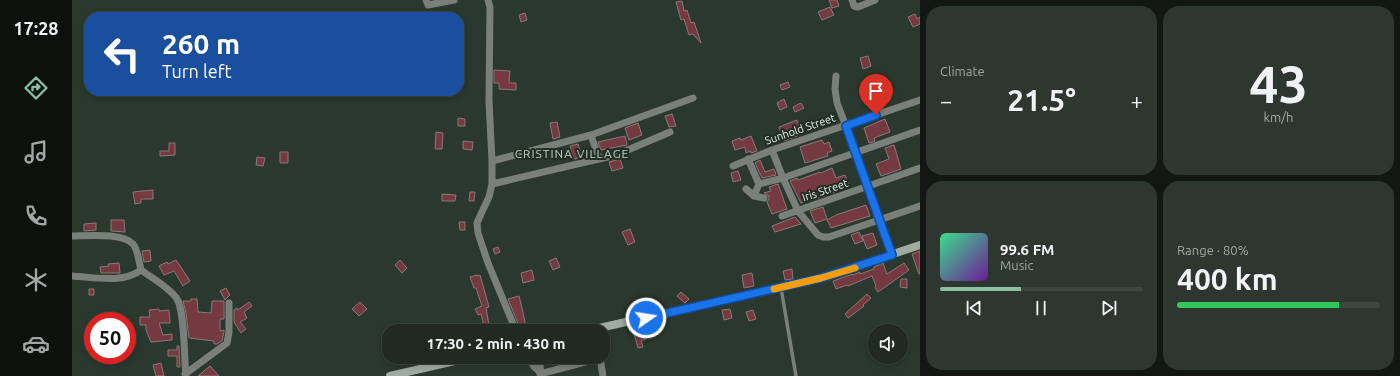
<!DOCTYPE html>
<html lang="en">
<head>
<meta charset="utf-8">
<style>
	body { margin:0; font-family:Ubuntu,sans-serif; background:#2d362f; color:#f1f3f6; height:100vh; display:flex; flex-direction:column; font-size:15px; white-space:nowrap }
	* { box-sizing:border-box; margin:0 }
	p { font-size:13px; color:#a2a7a5 }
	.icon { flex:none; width:22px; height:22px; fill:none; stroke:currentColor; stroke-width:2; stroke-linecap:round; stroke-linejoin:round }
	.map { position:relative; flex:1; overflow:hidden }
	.details { display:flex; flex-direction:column; gap:6px; padding:6px; background:#121713; width:480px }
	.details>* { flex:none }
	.hud { position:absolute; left:12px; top:12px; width:380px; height:84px; border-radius:16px; box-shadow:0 2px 6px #0003,0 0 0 1px #3d4640; background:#1a4fa0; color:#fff; overflow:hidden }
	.controls { position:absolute; left:796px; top:324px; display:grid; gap:8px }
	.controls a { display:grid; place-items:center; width:40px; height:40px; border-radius:50%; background:#202a22; box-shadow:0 2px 6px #0003,0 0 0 1px #3d4640; font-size:20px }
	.speed { position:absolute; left:12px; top:312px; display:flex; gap:8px; font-size:20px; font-weight:700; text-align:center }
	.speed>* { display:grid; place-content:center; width:52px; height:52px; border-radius:50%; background:#202a22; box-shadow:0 2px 6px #0003,0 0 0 1px #3d4640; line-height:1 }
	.speed .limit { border:6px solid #d22; background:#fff; color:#111 }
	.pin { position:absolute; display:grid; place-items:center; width:34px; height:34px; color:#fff; margin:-41px -17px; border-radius:50% 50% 50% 0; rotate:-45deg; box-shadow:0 0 4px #0007 }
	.pin .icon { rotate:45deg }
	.me { position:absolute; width:44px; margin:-22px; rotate:77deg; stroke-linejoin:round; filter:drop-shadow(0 0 3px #0008) }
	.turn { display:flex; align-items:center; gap:14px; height:84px; padding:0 12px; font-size:18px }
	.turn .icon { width:52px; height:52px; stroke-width:2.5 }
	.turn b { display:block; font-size:28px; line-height:34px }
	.big { font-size:30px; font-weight:700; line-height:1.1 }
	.details .card { flex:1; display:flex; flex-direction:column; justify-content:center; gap:6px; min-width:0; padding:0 14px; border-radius:16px; background:#2d362f }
	.details .dial { align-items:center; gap:0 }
	.dial b { font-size:52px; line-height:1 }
	.song { display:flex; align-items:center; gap:12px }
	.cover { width:48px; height:48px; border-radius:6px; background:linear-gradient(135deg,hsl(150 70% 55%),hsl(280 70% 35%)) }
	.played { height:4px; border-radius:2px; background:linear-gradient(90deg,#8abfa5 40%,#3d4640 40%) }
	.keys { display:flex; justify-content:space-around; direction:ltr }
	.heat { display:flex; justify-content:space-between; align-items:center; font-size:22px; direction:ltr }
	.charge { height:6px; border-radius:3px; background:linear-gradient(90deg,#34c759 80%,#3d4640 0) }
	.details .tiles { flex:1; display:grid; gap:6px; grid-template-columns:repeat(2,1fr) }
	.trip { position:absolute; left:310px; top:324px; width:228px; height:40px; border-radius:16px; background:#202a22; box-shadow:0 2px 6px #0003,0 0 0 1px #3d4640; font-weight:700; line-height:40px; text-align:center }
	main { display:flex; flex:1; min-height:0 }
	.menu { display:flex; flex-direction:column; width:72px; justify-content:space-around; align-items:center; background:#0d110e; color:#a2a7a5 }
	.menu .icon { width:28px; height:28px }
	.menu .current { color:#8abfa5 }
	.menu b { font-size:18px; color:#f1f3f6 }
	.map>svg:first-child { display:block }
</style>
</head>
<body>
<main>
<nav class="menu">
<b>17:28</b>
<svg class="icon current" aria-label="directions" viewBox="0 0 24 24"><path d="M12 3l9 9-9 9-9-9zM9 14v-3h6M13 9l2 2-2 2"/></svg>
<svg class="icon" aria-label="music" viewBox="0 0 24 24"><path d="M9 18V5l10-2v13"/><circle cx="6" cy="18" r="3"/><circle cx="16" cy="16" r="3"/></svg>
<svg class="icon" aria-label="phone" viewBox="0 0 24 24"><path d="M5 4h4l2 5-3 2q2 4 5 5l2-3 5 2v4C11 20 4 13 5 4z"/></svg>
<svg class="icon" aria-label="climate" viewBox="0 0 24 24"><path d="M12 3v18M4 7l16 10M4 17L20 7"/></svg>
<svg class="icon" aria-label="car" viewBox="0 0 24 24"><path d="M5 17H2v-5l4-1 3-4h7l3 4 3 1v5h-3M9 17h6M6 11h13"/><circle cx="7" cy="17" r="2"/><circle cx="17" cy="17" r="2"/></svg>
</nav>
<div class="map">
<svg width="848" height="376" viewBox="0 0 848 376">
	<rect width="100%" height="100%" fill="#2b382d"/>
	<!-- building -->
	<path fill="#743941" stroke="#8c7879" d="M757,0H765L767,6L760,8Z
		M610,1L612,11L615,10L619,23L622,22L629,43L621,34L617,35L612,19L609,20L604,2Z
		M758,7L762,15L750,20L746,12Z
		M453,13L455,20L449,22L447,15Z
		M843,14L845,19L848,17V24L841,27L836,17Z
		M796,56L799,66L791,69L788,58Z
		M422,70L438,71L437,83H444V90L427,89V83H422Z
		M716,82L718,87L710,90L708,85Z
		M712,99L715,107L708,110L705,103Z
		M729,103L732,108L723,112L721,107Z
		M600,114L604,126L597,127L593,116Z
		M386,118L393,119V126H386Z
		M813,119L818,132L802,138L803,141L797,143L792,128Z
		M725,120L730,134L712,141L707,127Z
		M485,122L488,137L481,139L478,123Z
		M566,123L570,135L557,140L553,128Z
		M364,132L371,133L370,149H363Z
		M553,136L555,145L529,150L526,142Z
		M679,136L685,151L679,153L678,151L674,153L673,147L663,150L660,141L668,138L669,140Z
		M750,140L752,144L757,142L760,151L755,153L756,156L733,163L728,147Z
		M391,141L401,142L400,150L391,149Z
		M97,143H103V155L88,156V151H97Z
		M506,144L510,157L502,159L498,146Z
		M822,145L829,169L809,176L804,164L817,159L813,148Z
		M208,152H216V163H208Z
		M185,157L193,158L191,166L184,165Z
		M548,159L551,168L540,171L537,162Z
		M688,160L693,172L702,169L704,175L690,178L683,163Z
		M760,168L764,178L773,175L777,185L765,190L766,191L761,193L759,188L748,192L749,196L747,197V198L729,203L718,181L725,178L726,180L748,172L749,173Z
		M666,171L669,180L661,182L659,173Z
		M706,184L715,209L700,214L695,202L697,199V196L692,193L699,191L697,187Z
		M81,190V199H69V203L63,204L61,192Z
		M398,192H403L402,201H397Z
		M370,194L384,195L383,201H370Z
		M794,205L798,216L759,228L755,220L764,215Z
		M751,207L755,219L743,223L738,211Z
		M723,217L729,224L703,232L700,226Z
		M39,220H52L53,232L39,231Z
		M387,222H393V230H388Z
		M24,223V230L12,231V224Z
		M558,229L563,242L556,245L550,232Z
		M787,232L791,241L783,244L779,235Z
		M801,233L805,245L795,249L790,236Z
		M426,247L428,252L423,254L421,249Z
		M78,250L79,261L72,262L70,251Z
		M848,251V274H847L840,254Z
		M484,258L488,267L481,270L477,261Z
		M104,260L118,281L111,286L102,271L92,275L87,266L95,262L96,264Z
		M328,260L335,268L330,273L323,265Z
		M47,263L48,273H29L28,267L37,266L36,264Z
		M811,263L815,274L832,263L837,270L806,292L803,288L804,286L800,276L776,286L775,285L764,289L761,281L781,274V275L788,272V274L802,269V267Z
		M720,269L721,279L713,280L711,271Z
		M460,270L462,280L451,283L449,273Z
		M680,273L682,286L672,288L670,275Z
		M405,275V276L408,275L417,307L414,308L417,325L412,326L409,314L406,315L403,309L410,306L404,288H402L398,277Z
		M829,279H835V288L828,287Z
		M154,288L158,295L153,300L148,291Z
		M17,289H22V295H17Z
		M609,292L617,299L613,303L605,296Z
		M795,294L799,298L791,305L792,306L776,318L773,314Z
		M447,296L450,308L455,331H449L436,299Z
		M119,299H125L126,312L139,313L140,301H152V319H148V331L152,330V332L150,341L145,344H142V341L117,338L114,313L111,301H119Z
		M177,302L180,306L172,312L175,318L168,322L174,329L169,333L162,322V310L165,308L166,310Z
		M288,302L295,309L287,316L280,309Z
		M87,309V311L97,310L98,323H87L91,335L100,334V340L79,342L74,330V325H68V317H78L77,310Z
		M658,309L660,318L652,320L650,310Z
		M681,310L684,319L677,321L674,312Z
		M571,328L573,340H569L571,347L566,348L561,330Z
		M105,346H107L108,367H105V356H96V350H105Z
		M89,363L92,376H84L81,365Z
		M138,366L147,376H126Z"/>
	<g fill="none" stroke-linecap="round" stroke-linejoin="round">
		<!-- lane -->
		<path stroke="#79807a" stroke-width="3.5" d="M709,288L724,376"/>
		<!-- street -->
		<path stroke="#79807a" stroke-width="7" d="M354,0L356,5L382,0
			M416,0L418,7L417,100L420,161V184L417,197L409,214L405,223L406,233L416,263L444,331
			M780,0L782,6L786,7L803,0
			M764,76L763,89L765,103L784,152L820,255
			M519,135L527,159
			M700,150L711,178L726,211L746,235L751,237H757L848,206
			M676,159L687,184L682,196
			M420,161L519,135L621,98
			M661,166L700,150L848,100
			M420,184L544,155L598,132
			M687,184L711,178L848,130
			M674,189L682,196L692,198
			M710,216L848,168
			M0,236C14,236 51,232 61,244C66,250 67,262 69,270C80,278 98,288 105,299C113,311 112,360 114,376
			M0,276C21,277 51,284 69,270
			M460,357C458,364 462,367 467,371
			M464,357L468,364L469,376
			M113,374L155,343L157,332V303
			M468,374L528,358L531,376"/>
		<!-- secondary -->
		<path stroke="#a0aba1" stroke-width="8" d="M514,331L749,278L848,245
			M318,376L400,357"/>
	</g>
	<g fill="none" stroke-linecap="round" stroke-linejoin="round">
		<defs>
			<path id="route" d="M574,318L749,278L820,255L774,126L804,115"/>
		</defs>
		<!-- route casing -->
		<use href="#route" stroke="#114b97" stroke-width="10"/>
		<!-- route -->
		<use href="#route" stroke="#1a73e8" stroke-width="7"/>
		<!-- slow -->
		<path stroke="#f59e0b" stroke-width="7" d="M702,289L749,278L783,268"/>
	</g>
	<g text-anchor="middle" stroke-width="4" stroke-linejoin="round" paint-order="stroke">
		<!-- street labels -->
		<g font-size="11" fill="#e9f1ea" stroke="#212e23">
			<text transform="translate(728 129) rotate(-19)" y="4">Sunhold Street</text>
			<text transform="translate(753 190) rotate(-19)" y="4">Iris Street</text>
		</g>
		<!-- neighbourhood labels -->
		<g font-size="12" letter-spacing="1" fill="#c2d2c4" stroke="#212e23">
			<text x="500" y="158">CRISTINA VILLAGE</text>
		</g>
	</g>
</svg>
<div class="controls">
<a><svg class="icon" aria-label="sound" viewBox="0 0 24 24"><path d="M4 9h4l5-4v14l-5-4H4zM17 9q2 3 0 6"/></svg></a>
</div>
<div class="speed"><div class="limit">50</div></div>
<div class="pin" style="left:804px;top:115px;background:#d93025"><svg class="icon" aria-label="arrive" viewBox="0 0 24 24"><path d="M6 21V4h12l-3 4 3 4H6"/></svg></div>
<svg class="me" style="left:574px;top:318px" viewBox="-20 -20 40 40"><circle r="17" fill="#1a73e8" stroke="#fff" stroke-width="3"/><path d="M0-11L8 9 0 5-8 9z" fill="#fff"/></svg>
<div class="trip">17:30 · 2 min · 430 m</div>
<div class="hud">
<div class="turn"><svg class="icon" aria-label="left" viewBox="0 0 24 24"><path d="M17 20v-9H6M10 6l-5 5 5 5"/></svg><div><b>260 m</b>Turn left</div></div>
</div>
</div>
<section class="details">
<div class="tiles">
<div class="card"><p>Climate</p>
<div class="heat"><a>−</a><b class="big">21.5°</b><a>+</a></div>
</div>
<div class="card dial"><b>43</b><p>km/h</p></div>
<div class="card">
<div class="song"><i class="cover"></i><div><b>99.6 FM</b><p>Music</p></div></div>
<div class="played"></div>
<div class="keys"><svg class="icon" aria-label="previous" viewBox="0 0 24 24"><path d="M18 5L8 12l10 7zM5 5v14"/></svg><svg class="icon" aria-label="pause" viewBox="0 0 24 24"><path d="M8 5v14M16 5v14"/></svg><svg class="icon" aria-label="next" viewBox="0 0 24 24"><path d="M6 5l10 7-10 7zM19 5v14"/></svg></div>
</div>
<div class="card"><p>Range · 80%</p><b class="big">400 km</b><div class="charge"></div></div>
</div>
</section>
</main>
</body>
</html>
